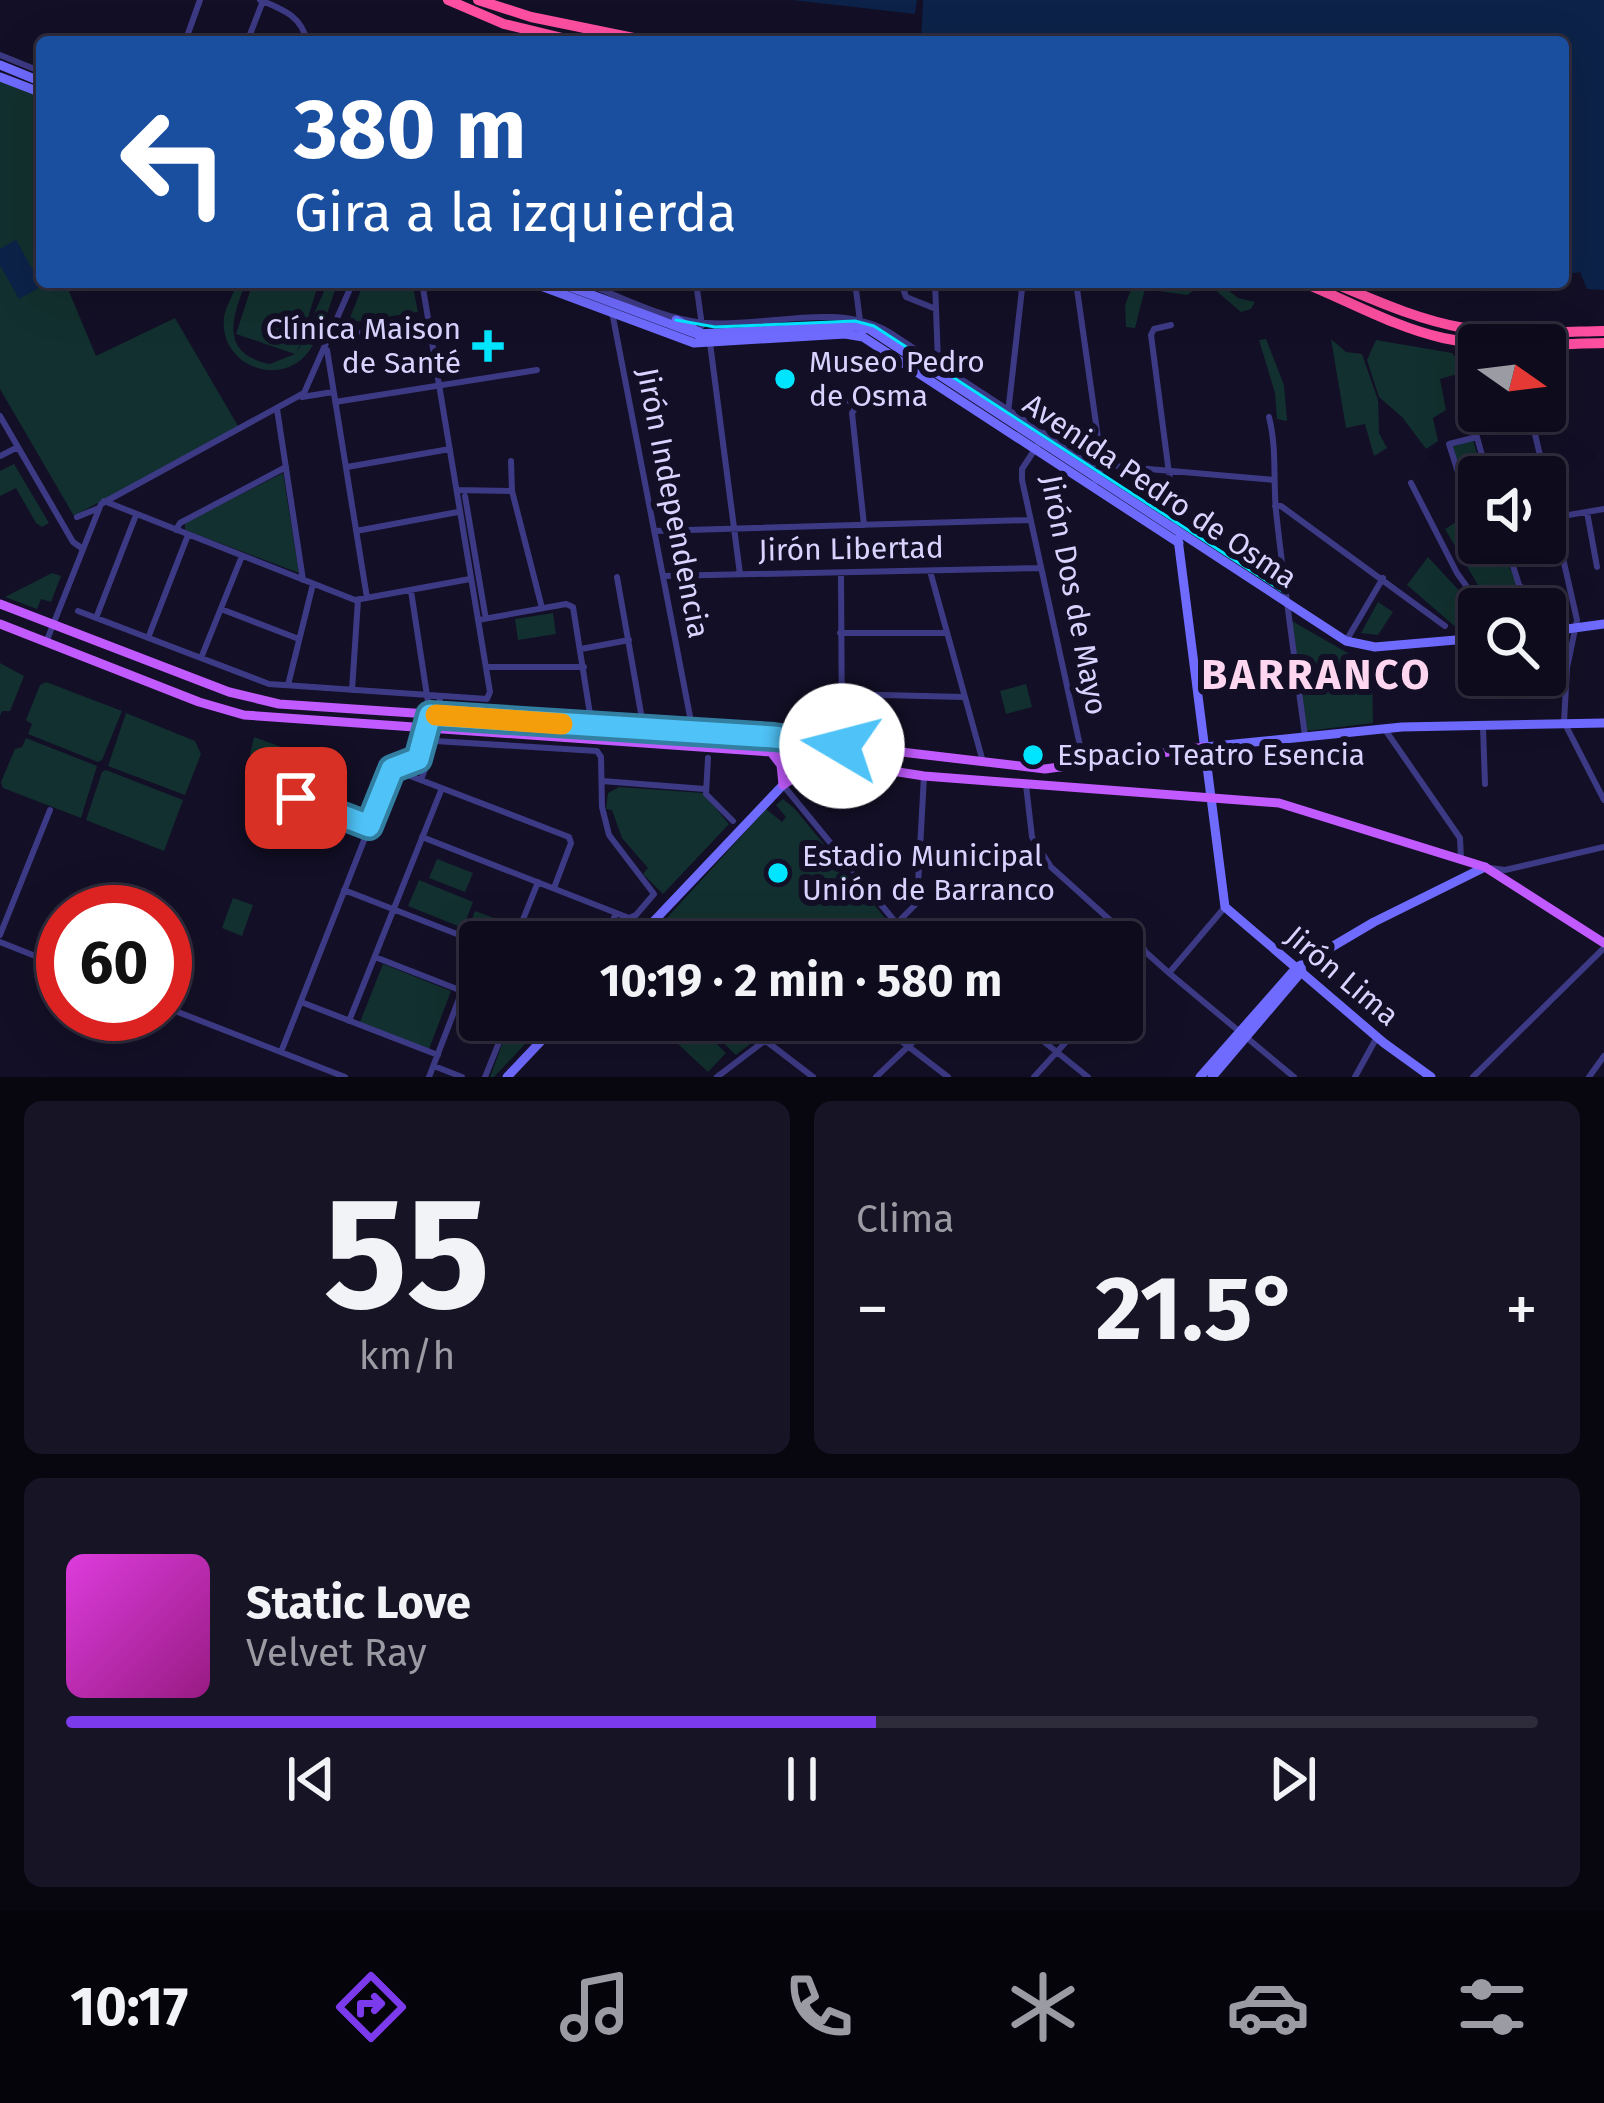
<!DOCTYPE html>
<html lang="es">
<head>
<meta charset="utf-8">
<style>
	body { margin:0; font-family:"Fira Sans",sans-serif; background:#171425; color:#f1f3f6; height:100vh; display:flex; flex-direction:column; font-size:45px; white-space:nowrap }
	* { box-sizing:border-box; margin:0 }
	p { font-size:39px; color:#9b9ba3 }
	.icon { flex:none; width:66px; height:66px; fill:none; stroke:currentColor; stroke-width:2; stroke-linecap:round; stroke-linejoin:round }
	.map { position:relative; height:1077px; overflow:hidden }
	.drawer { display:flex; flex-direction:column; gap:24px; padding:24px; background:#08060f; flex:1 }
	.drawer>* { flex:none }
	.banner { position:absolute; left:36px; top:36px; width:1533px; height:252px; border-radius:12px; box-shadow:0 12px 48px #0002,0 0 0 3px #2e2b3b; background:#1a4fa0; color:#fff; overflow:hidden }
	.needle { width:78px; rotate:104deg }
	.controls { position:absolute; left:1458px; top:324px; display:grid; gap:24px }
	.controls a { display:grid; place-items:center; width:108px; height:108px; border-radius:12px; background:#0e0b1c; box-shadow:0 12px 48px #0002,0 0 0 3px #2e2b3b; font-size:60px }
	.speed { position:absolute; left:36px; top:885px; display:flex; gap:24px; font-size:60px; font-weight:700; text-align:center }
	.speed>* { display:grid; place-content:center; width:156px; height:156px; border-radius:50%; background:#0e0b1c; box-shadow:0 12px 48px #0002,0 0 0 3px #2e2b3b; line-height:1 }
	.speed .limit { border:18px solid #d22; background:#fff; color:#111 }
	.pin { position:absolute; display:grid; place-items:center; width:102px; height:102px; color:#fff; margin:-51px; border-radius:24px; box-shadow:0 6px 18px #0006 }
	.me { position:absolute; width:132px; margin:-66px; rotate:278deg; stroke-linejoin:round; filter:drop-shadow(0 0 9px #0008) }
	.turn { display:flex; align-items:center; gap:42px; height:252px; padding:0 60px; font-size:54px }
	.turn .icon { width:156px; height:156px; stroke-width:2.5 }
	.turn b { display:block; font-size:84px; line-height:102px }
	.big { font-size:90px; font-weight:700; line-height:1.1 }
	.drawer .tile { flex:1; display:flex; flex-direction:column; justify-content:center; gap:18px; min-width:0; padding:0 42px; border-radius:18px; background:#171425 }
	.drawer .dial { align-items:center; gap:0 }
	.dial b { font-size:156px; line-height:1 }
	.song { display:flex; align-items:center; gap:36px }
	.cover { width:144px; height:144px; border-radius:18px; background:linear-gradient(135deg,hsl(300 70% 55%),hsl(310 70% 35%)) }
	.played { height:12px; border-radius:6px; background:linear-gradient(90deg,#7c3aed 55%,#2e2b3b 55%) }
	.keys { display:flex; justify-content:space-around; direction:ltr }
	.heat { display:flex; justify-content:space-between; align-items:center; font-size:66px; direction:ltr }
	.drawer .tiles { flex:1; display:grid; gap:24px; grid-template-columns:1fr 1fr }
	.tile:last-child { grid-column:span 2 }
	.trip { position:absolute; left:459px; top:921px; width:684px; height:120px; border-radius:12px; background:#0e0b1c; box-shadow:0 12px 48px #0002,0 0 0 3px #2e2b3b; font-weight:700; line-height:120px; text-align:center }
	.tab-bar { display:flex; height:192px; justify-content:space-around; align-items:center; background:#06040b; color:#9b9ba3 }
	.tab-bar .icon { width:84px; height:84px }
	.tab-bar .current { color:#7c3aed }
	.tab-bar b { font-size:54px; color:#f1f3f6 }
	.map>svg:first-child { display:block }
</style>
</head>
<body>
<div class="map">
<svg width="1604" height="1077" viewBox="0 0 1604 1077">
	<rect width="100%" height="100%" fill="#130f26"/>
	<!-- green -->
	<path fill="#12302f" d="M0,80L42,96V282H65L96,356L175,318L238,426L74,516L0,389Z
		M238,282H246C232,317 219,354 270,364L295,354L236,334L253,282H319L297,353L328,282H338C329,305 321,342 302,359C270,386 219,361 224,317C226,306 234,293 238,282Z
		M364,282H412L418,312L348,323Z
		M1134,282H1218L1238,298L1255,302L1251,309L1241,312L1213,288H1197L1187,295L1145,289L1135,328L1126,327L1125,305Z
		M1266,339L1284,385L1287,421L1277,419L1275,393L1259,340Z
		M1331,339L1346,352L1362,354L1378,400L1379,433L1387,448L1374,456L1365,424L1346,428Z
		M1376,340L1452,353L1479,383V391L1474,394L1477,412L1470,419L1459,378L1454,375L1440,379L1446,410L1433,418L1438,441L1426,449L1403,418L1379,397L1367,360Z
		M1473,440L1484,477H1479V510L1472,512L1451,446Z
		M14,464L49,523L42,527L36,523L16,488L0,496V471Z
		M283,473L299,573L185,530V523Z
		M1463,518L1467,523L1479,520V543H1503L1510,569L1539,609H1492L1445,529Z
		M1428,557L1479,612V631L1459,630L1407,585Z
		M52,573L61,576L51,602L41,599L37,609L5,597Z
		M1378,602L1393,612L1378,635L1361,633Z
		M553,613L556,634L518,640L515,619Z
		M1292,621L1372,667L1373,723L1307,731Z
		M0,663L24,676L10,711H2L0,716Z
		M46,682L122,711L102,760L98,762L28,734L32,724L26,720L40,685Z
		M1026,684L1032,707L1006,714L1000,691Z
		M126,713L195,741L201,754L185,795L108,766Z
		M254,737L295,752L289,769L250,755Z
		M26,738L97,766L81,818L3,788L1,782L15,749L22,747Z
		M106,770L183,800L164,851L86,820L102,772Z
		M619,787L703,793L729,824L663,894L643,874L648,868L622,838L612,810L606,809L608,793Z
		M783,799L794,808L890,924L870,942H645L766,809L782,822L786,817L776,805Z
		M437,859L473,873L465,892L429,878Z
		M419,880L473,902L463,928L408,906Z
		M233,898L253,905L242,936L222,928Z
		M475,911L504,922L497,939L469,928Z
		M383,964L451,991L429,1049L360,1022Z
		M511,1020L542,1026L494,1077H490Z
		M699,1020H781L736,1055Z
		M696,1024L726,1053L708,1072L678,1044Z"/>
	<!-- water -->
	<path fill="#0c2248" d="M793,0H917L915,14Z
		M923,0H1604V290L1587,289L1580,272L1563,275V42H921Z
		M16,240L42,286L19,299L0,265V249Z"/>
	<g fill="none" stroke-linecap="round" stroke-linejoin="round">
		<!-- street -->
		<path stroke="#3d3a85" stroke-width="6" d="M260,0C282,9 302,16 307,42
			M185,42L200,0
			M247,42L263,1
			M0,55L42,72
			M583,282C623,298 663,319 706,323C766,328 835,301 889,332L1091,464L1274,480
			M696,282L702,326
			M855,282L860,321
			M901,282L906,297L936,309
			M935,282L938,362
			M1076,282L1102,466L1093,487
			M612,312L693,732
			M1171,325L1154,329L1151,335L1176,527
			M330,339L429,320
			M710,343L740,574
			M327,350L367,598
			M302,397L333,392
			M849,401L857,406L852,413L864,525
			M335,402L537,370
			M277,409L303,580
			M1008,413L1022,289
			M0,416L73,542L83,549
			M1269,417C1277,449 1273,479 1276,511C1284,586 1295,661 1305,736
			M1535,434L1545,477
			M1041,440L1022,469V480L1084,764
			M0,456L18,447
			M511,461L512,491L542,608
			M1512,463L1540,457
			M347,467L450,449
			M1545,479L1577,620L1567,668L1564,722L1604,800
			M1411,483L1457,573L1483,609
			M457,490L512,491
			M465,496L485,614
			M104,501L355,600L470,579
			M1275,506H1281L1445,626
			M1469,506L1449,444L1477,437L1488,477
			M1587,512L1597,567
			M77,517L99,508
			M1545,519L1604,509
			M176,530L180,523L286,467
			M356,531L458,512
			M654,531L1029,520
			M1506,543L1519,585L1544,609
			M930,571L983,762
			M841,573L842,744
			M663,576L1040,568
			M617,577L642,719
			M411,591L430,715
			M221,609L299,639
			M1545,610L1553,631
			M78,611L269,684L487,699L490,692L422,282
			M96,618L136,515
			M478,620L566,604L573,607L590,714L521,711
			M840,633H947
			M148,638L188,535
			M47,640L101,504L304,393L353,282
			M1346,641L1383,578
			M581,649L629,640
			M1545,655L1567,668
			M201,658L242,556
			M486,667H584
			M288,685L313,584
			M352,690L358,600
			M842,694L964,697
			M1483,727L1485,784
			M1386,731L1460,838L1461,859
			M708,758L706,794L733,821
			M392,769L569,837L571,843L554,888
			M392,769L417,761L429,728
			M421,780L435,741L440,697
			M602,781L705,789
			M783,785L897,924L919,942
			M1026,785L1032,837L1051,867L1169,973L1294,1077
			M365,837L291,808L289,801L295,798L369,827
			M422,837L629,918L636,915L654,894L609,835L602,807L601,757L597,751L435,741
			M1490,868L1505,870L1604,847
			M344,890L480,943
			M518,934L539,942
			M0,935L50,810
			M0,942L63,967
			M514,942L538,882
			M604,942L616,913
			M878,942L917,903L924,776
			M375,957L480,998
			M1169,973L1225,907
			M1122,976L1144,949
			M301,1002L438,1055
			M165,1007L345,1077
			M874,1020L948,1077
			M1017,1020L1088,1077
			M349,1021L442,788
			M766,1041L813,1077
			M281,1052L392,769
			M434,1066L462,1077
			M429,1077L462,991
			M485,1077L508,1020
			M717,1077L792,1020
			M876,1077L936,1020
			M1034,1077L1086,1020
			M1355,1077L1377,1037
			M1473,1077L1604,948
			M1589,1077L1604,1056"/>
		<!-- secondary -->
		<path stroke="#6f6bff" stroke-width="9" d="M0,65L42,82
			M0,77L42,93
			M530,282L694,343L845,334L863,337L1179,543
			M557,282L697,334L854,326L869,329L1346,641L1375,647L1479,638
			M676,320L701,333
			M1178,539L1225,907L1384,1043L1431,1077
			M1545,632L1604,624
			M1205,747L1402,727L1604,723
			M634,942L783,785
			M507,1077L561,1020
			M1200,1077L1296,968L1374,922L1485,867
			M1212,1077L1302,971"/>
		<!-- primary -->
		<path stroke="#c25bff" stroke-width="9" d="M0,604L229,692L279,704L774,737L1045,769L1205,747
			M0,624L199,702L244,715L771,752L924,776L1279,803L1485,867L1604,943
			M771,752L781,765L783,784
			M783,785L818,762"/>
		<!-- highway -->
		<path stroke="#ff4fa3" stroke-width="10" d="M448,0L504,24L579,42
			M478,0L531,17L653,42
			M1302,282C1349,301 1394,327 1443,338C1495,349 1551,344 1604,343
			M1331,282C1374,300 1418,320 1464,328C1510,335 1557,332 1604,331"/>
		<!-- tram -->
		<path stroke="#00e5ff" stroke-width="3" d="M676,320L715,327L855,321L874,326L1285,593"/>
	</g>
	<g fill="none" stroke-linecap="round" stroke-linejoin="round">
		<defs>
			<path id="route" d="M296,798L369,826L392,769L418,759L430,715L774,737L842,746"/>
		</defs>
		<!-- route casing -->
		<use href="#route" stroke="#337fa1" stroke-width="30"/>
		<!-- route -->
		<use href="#route" stroke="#4fc3f7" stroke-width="21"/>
		<!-- slow -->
		<path stroke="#f59e0b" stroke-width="21" d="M436,715L562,724"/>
	</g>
	<!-- markers -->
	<g fill="#00e5ff" stroke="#130f26" stroke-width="4.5">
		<path d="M482 328h12v12h12v12h-12v12h-12v-12h-12v-12h12z"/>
		<circle cx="785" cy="379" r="12"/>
		<circle cx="1033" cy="755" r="12"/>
		<circle cx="778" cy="873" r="12"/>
	</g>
	<g text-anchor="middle" stroke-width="12" stroke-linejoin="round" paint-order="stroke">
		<!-- poi labels -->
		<g font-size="30" fill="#d9d4ff" stroke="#130f26" text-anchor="start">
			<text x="461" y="339" text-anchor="end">Clínica Maison<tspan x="461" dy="34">de Santé</tspan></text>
			<text x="809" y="372">Museo Pedro<tspan x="809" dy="34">de Osma</tspan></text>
			<text x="1057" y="765">Espacio Teatro Esencia</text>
			<text x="802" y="866">Estadio Municipal<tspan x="802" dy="34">Unión de Barranco</tspan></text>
		</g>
		<!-- street labels -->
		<g font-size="30" fill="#d9d4ff" stroke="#130f26">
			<text transform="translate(1160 491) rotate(34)" y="10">Avenida Pedro de Osma</text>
			<text transform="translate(673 503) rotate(79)" y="10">Jirón Independencia</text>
			<text transform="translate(851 549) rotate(-1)" y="10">Jirón Libertad</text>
			<text transform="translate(1074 595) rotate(79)" y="10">Jirón Dos de Mayo</text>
			<text transform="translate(1342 976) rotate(40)" y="10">Jirón Lima</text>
		</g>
		<!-- district labels -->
		<g font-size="42" font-weight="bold" letter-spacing="3" fill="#ffd6f0" stroke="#130f26">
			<text x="1317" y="689">BARRANCO</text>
		</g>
	</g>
</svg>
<div class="controls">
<a><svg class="needle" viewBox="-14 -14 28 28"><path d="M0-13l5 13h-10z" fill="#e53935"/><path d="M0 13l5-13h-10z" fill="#9b9ba3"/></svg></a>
<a><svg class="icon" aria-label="sound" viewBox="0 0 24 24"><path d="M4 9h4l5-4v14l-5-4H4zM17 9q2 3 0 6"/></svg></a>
<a><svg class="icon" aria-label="search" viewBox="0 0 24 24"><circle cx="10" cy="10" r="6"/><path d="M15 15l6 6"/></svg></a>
</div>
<div class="speed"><div class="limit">60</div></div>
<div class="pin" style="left:296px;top:798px;background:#d93025"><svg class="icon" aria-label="arrive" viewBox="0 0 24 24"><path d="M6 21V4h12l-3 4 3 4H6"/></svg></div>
<svg class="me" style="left:842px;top:746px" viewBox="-20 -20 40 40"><circle r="19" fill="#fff"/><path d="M0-13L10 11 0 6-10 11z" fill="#4fc3f7"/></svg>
<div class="trip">10:19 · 2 min · 580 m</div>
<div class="banner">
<div class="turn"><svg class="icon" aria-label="left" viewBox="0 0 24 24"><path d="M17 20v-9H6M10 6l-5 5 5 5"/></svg><div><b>380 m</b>Gira a la izquierda</div></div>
</div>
</div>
<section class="drawer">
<div class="tiles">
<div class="tile dial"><b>55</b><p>km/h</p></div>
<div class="tile"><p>Clima</p>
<div class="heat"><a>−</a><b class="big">21.5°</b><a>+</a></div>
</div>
<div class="tile">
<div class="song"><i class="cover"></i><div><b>Static Love</b><p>Velvet Ray</p></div></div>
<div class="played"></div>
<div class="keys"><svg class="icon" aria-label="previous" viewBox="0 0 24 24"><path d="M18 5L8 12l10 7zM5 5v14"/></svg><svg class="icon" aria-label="pause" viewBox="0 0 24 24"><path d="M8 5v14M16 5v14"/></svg><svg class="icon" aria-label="next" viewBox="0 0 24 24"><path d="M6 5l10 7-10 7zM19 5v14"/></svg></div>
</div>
</div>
</section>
<nav class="tab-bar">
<b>10:17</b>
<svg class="icon current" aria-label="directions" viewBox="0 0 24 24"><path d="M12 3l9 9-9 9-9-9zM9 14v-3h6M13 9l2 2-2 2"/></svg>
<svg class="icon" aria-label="music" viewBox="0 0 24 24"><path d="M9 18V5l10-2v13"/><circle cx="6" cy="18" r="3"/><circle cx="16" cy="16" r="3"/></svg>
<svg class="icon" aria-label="phone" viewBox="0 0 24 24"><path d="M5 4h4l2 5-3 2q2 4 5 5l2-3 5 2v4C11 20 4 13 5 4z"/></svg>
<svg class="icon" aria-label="climate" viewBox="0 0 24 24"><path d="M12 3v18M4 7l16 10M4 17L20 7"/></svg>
<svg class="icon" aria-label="car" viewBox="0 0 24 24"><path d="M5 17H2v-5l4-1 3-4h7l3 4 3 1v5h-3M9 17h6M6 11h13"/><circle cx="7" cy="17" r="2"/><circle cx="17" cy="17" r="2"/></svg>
<svg class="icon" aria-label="filters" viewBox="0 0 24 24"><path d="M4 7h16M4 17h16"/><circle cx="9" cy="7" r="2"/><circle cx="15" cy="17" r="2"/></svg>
</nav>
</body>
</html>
